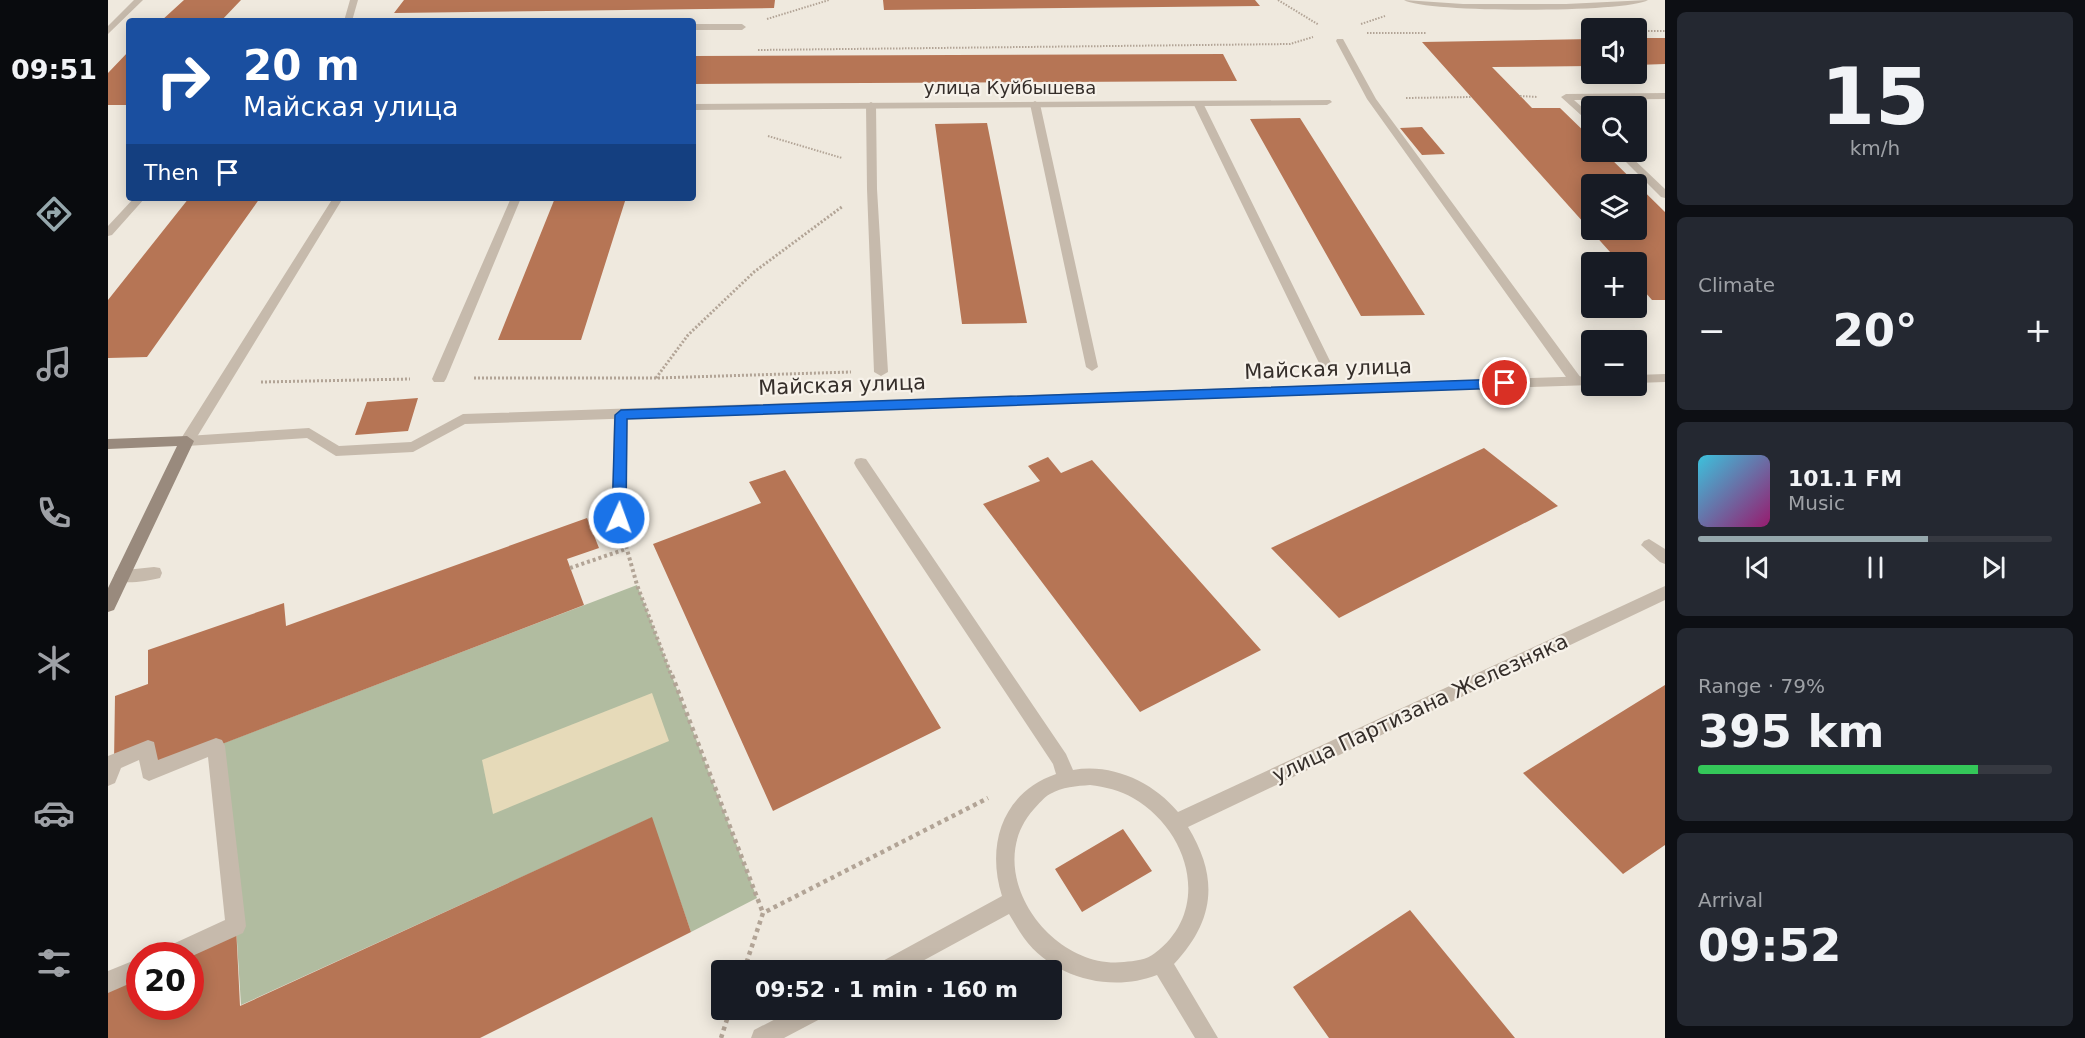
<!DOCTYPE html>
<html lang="en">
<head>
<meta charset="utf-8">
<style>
	body { margin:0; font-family:"DejaVu Sans",sans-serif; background:#242831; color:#f1f3f6; height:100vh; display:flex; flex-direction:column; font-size:22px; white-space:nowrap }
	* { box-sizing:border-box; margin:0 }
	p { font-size:20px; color:#9ea1a6 }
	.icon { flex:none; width:33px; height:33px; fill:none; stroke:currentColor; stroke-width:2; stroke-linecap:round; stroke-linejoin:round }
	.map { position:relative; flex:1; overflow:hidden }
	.drawer { display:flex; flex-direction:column; gap:12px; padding:12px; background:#0d0f14; width:420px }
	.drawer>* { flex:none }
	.hud { position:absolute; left:18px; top:18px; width:570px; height:183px; border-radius:6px; box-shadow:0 3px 15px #0003; background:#1a4fa0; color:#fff; overflow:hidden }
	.tools { position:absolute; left:1473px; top:18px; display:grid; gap:12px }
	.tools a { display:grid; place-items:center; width:66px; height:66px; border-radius:6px; background:#171b24; box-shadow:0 3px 15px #0003; font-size:30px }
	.speed { position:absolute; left:18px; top:942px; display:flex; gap:12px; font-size:30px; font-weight:700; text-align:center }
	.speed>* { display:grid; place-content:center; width:78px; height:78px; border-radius:50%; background:#171b24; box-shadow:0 3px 15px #0003; line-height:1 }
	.speed .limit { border:9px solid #d22; background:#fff; color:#111 }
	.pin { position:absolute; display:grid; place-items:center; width:51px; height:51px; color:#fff; margin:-26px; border:3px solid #fff; border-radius:50%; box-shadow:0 2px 6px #0007 }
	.me { position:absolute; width:66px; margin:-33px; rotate:2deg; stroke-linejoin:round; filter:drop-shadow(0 0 4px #0008) }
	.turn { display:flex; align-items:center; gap:21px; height:126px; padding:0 18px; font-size:27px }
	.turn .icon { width:78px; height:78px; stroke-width:2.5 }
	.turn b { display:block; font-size:42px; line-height:51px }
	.then { display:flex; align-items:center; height:57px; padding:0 18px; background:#0003; gap:12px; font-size:22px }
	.big { font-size:45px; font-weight:800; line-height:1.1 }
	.drawer .widget { flex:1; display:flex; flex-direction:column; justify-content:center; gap:9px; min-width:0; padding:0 21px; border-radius:9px; background:#242831 }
	.drawer .dial { align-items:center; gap:0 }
	.dial b { font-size:78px; line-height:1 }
	.song { display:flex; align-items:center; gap:18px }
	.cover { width:72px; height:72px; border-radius:9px; background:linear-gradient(135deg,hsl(190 70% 55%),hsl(320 70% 35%)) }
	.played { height:6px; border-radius:3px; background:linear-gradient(90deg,#95a7ac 65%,#363941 65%) }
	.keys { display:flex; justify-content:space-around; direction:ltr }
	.heat { display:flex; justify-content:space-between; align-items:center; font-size:33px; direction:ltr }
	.charge { height:9px; border-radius:4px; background:linear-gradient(90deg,#34c759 79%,#363941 0) }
	.trip { position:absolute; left:603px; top:960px; width:351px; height:60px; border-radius:6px; background:#171b24; box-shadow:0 3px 15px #0003; font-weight:800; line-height:60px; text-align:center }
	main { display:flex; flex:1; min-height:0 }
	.dock { display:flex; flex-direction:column; width:108px; justify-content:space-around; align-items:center; background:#090b0e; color:#9ea1a6 }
	.dock .icon { width:42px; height:42px }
	.dock .on { color:#95a7ac }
	.dock b { font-size:27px; color:#f1f3f6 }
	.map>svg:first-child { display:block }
</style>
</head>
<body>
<main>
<nav class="dock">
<b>09:51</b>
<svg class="icon on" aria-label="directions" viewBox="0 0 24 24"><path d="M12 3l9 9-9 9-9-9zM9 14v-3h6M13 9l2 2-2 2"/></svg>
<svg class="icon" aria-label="music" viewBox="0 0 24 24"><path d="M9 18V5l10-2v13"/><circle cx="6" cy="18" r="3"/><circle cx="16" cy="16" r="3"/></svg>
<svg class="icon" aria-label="phone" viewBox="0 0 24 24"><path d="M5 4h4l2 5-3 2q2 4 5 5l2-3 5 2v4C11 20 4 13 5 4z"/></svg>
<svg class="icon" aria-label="climate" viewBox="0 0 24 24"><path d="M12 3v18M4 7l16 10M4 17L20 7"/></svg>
<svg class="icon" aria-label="car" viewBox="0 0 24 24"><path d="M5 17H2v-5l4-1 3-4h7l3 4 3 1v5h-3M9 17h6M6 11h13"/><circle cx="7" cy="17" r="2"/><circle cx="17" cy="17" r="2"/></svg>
<svg class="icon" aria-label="filters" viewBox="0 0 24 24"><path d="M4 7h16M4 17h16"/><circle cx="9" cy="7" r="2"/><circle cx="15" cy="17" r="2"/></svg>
</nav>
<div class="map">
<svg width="1557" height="1038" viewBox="0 0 1557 1038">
	<rect width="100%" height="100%" fill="#efe9de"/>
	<!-- green -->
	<path fill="#b1bca0" d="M529,585L649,898L583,932L543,818L133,1005L128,926L108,746Z"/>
	<!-- sand -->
	<path fill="#e6dab9" d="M544,693L561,741L385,814L374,760Z"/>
	<!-- building -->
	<path fill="#b67555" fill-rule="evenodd" d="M76,0H133L113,21H53Z
		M296,0H667L666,8L286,13Z
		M775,0H1147L1152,6L776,10Z
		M1528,38H1557V64L1528,65Z
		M1484,39V66L1384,67L1424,108H1452L1484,139V152H1496L1557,212V300H1544L1528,282V262H1511L1314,42ZM1484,184H1528V230H1484Z
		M21,51V105H0V73Z
		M1115,54L1129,81L585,84V56Z
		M1192,118L1317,315L1253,316L1142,119Z
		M879,123L919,323L854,324L827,124Z
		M1314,127L1337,154L1314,155L1292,128Z
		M81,198H152L39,357L0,358V300Z
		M447,198H518L473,340H390Z
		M310,398L300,431L247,435L259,402Z
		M1376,448L1450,506L1231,618L1163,548Z
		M940,457L953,473L984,460L1153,650L1032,712L875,504L932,481L920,466Z
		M677,470L833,728L665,811L545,544L653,503L641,482Z
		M479,518L491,548L459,559L476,605L41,772L40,748L6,762L7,696L40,684V650L176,603L178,626Z
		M1557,685V845L1515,874L1415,773Z
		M544,817L583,932L372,1038H0V982L32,968V1006H82V956L128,926L132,1006Z
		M1015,829L1044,871L974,912L947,869Z
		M1302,910L1407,1038H1221L1185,987Z"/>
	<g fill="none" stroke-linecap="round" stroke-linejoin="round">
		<!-- path-far3 -->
		<path stroke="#b2a496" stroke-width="2" stroke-dasharray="1.5 1.5" stroke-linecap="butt" d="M1170,0L1211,25
			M659,19L721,0
			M1253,24L1277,16
			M1528,31H1557
			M1259,33H1318
			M650,50L1182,44L1205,37
			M1412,96L1430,97
			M1298,98L1364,97
			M660,136L734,158"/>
		<!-- path-far2 -->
		<path stroke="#b2a496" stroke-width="3" stroke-dasharray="2 2" stroke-linecap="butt" d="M366,378H548L743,372
			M548,378L580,335L646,272L735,206
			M153,382L302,379"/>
		<!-- path-far1 -->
		<path stroke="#b2a496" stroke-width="4" stroke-dasharray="3 3" stroke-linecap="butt" d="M518,546L529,585L564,677
			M462,568L518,549"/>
		<!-- path -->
		<path stroke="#b2a496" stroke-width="4.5" stroke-dasharray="4 4" stroke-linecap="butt" d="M564,675L655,913
			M636,970L655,913L880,798
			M613,1038L622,1010"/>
		<!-- lane -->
		<path fill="#c6baac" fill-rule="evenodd" d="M26,0H35L0,34V26Z
			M1296,0L1355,4H1458L1540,0C1519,13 1317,13 1296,0Z
			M585,24H634L638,27L634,30H585Z
			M1229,39H1235L1268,99L1473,378L1475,381L1473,384H1463L1259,99L1228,41Z
			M1557,93V99L1466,100L1484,116V125L1453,97L1458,94Z
			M927,101L932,104L990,367L984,371L978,367L922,104Z
			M1087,101L1095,103L1224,365L1223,368L1218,369L1212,365L1085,103Z
			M763,102L768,105L769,189L780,372L773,376L766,372L759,189L758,105Z
			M1508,152H1518L1557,189V198L1553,197Z
			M26,198H37L4,235L0,236V226Z
			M225,198H235L84,445H74L72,441L74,437Z
			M403,198H413L338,379L336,382H326L324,379Z
			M513,410L520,415L518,518L516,522H506L504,518L506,415Z
			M1541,539L1557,549V564L1552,562L1533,545L1536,541Z
			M46,567L52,568L54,573L52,578C40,581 20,584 8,581L6,576L8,571Z
			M108,738L114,740L117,746L138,926L135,933L82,957L51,956L54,949L117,920L100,757L41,781L35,778L31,760L13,768L7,783L0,786V756L40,740L46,742L50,760Z
			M32,958V979L0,993V971Z"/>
		<!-- street -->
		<path fill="#c6baac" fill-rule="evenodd" d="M242,0H250L244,21H236Z
			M1222,100L1224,102L1219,105L585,110V104Z
			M1557,374V382L1528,383V375Z
			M1484,376V385L357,424L305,452L228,456L199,438L79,446L72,441L79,436L201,428L231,446L303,442L355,414Z
			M753,458L758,459L958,754L965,770C1004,763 1045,782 1070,812L1557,586V600L1080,827C1111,878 1107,920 1066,964L1110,1038H1087L1049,975C1003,993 945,978 916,938C910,930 906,922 901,914L798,970H768L771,963L894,896C878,845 894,793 948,774L945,764L748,467L746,463L748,459ZM982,785C997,787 1012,790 1025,798C1082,831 1104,910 1047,953C1039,960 1026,961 1016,962C942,970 871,870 926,809C931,804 935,798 942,794C954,787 969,786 982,785Z
			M685,1010H717L714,1018L676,1038H643L646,1030Z"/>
		<!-- secondary -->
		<path fill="#998a7d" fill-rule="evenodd" d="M79,436L86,441L6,610L0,612V588L69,446L0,449V439Z"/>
	</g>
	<!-- route -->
	<path fill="#1a73e8" stroke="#114b97" stroke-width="1.5" d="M1397,379L1403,383L1397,388L519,419L518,518L511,523L504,518L507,415L513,410Z"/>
	<g text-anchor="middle" stroke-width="4.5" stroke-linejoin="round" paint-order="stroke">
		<!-- far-street labels -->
		<g font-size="18" fill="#352e2a" stroke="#f7f2ea">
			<text x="902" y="94">улица Куйбышева</text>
		</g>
		<!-- street labels -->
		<g font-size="21" fill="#352e2a" stroke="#f7f2ea">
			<text transform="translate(1220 369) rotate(-2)" y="7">Майская улица</text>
			<text transform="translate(734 385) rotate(-2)" y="7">Майская улица</text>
			<text transform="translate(1312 708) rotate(-25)" y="7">улица Партизана Железняка</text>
		</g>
	</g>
</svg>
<div class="tools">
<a><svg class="icon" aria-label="sound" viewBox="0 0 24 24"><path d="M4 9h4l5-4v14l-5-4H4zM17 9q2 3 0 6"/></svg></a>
<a><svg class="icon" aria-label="search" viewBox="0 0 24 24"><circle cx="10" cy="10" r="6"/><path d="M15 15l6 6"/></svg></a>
<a><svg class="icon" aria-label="layers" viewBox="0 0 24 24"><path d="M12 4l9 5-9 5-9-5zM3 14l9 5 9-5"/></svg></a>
<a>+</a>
<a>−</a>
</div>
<div class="speed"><div class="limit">20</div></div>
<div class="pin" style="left:1397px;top:383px;background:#d93025"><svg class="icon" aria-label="arrive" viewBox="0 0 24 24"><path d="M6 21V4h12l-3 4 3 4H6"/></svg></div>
<svg class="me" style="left:511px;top:518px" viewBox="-20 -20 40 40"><circle r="17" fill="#1a73e8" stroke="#fff" stroke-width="3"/><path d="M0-11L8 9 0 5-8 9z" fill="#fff"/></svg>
<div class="trip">09:52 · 1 min · 160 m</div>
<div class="hud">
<div class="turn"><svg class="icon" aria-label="right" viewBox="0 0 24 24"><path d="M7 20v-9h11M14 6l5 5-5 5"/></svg><div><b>20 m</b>Майская улица</div></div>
<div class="then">Then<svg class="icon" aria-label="arrive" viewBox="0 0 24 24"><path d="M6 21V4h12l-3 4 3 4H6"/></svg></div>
</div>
</div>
<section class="drawer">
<div class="widget dial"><b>15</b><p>km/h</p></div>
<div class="widget"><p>Climate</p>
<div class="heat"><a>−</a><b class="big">20°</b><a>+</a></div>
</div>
<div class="widget">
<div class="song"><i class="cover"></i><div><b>101.1 FM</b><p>Music</p></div></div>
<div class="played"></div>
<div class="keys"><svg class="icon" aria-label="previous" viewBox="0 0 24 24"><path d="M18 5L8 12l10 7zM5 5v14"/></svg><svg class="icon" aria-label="pause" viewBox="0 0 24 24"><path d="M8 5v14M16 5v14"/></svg><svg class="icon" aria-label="next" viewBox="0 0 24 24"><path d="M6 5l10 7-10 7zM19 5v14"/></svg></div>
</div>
<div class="widget"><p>Range · 79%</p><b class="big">395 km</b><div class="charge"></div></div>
<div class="widget"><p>Arrival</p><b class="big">09:52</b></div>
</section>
</main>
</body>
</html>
